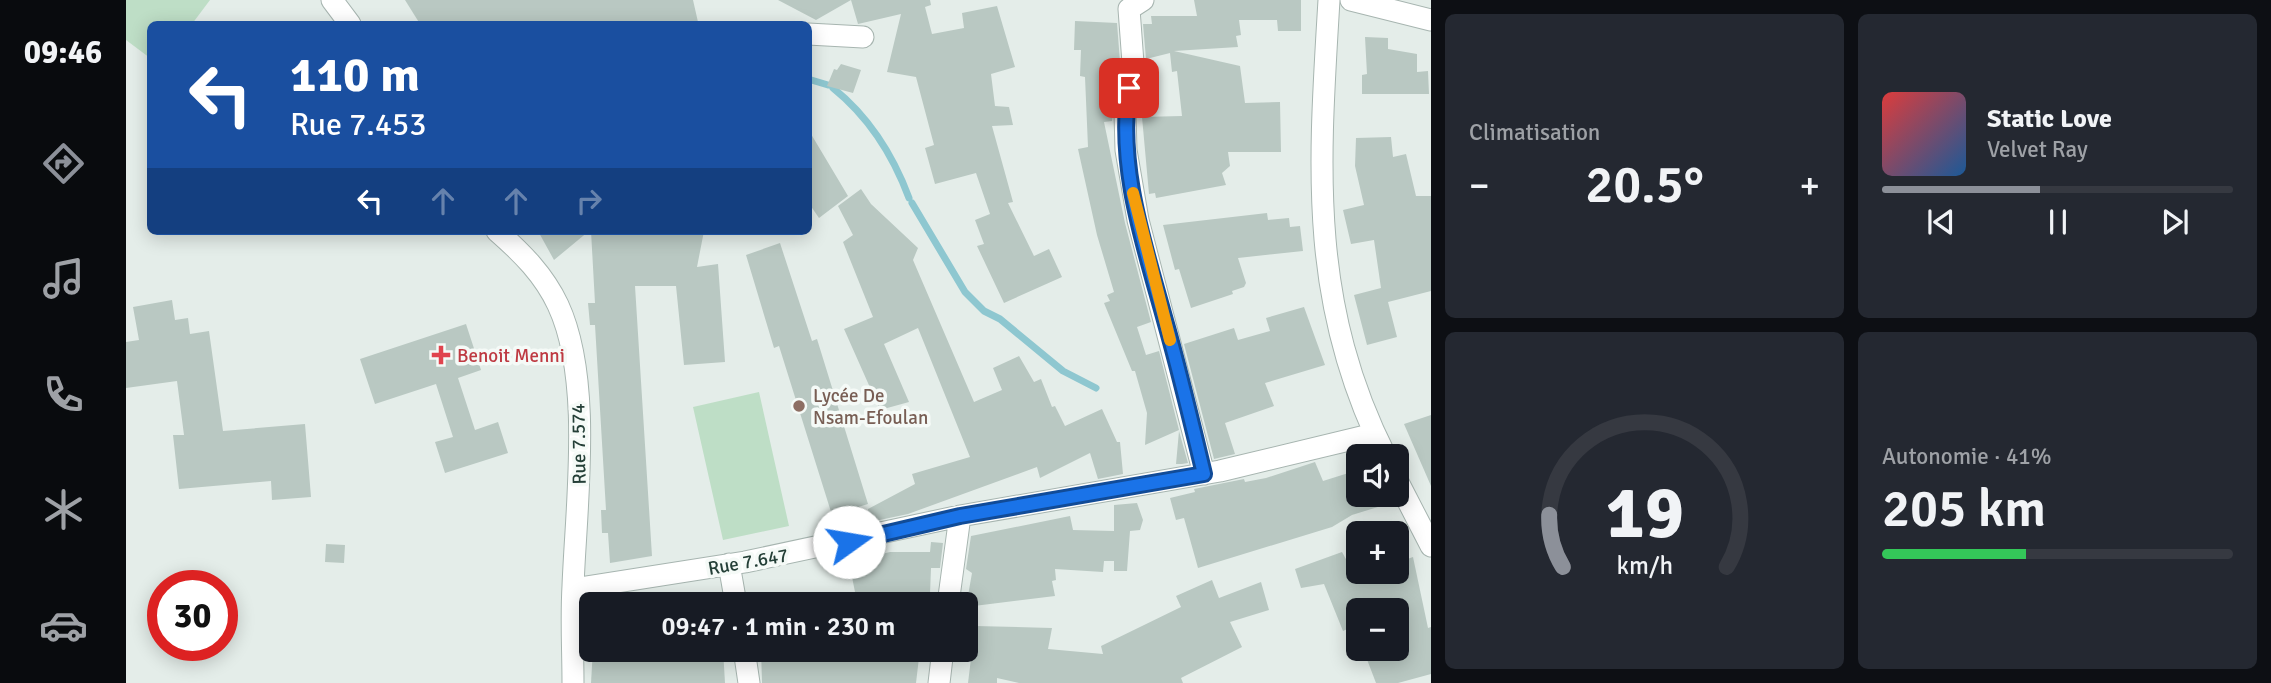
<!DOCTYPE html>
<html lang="fr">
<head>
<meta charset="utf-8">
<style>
	body { margin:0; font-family:Signika,sans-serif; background:#242831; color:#f1f3f6; height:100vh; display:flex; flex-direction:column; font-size:26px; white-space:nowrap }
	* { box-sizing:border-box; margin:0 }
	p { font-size:23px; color:#9ea1a6 }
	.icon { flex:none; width:38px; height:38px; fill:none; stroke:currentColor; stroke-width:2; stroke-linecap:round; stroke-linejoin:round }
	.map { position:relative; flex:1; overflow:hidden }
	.panel { display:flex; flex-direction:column; gap:14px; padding:14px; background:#0d0f14; width:840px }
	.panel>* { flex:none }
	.top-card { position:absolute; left:21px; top:21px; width:665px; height:214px; border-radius:10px; box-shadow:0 4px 18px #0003; background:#1a4fa0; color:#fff; overflow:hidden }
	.tools { position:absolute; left:1220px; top:444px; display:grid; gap:14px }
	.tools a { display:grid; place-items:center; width:63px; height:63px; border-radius:10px; background:#171b24; box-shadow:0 4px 18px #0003; font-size:35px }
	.speed { position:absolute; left:21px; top:570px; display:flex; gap:14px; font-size:35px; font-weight:700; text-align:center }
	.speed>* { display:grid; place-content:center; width:91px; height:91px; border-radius:50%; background:#171b24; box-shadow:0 4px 18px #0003; line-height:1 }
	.speed .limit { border:10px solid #d22; background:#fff; color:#111 }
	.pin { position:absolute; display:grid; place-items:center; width:60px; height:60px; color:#fff; margin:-30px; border-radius:14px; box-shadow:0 4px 10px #0006 }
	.me { position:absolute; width:77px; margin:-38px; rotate:77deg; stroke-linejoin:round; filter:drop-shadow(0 0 5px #0008) }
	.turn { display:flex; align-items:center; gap:24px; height:147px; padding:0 28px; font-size:32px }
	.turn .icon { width:91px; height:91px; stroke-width:2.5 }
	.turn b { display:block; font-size:49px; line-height:60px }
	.lanes { display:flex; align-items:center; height:66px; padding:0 28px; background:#0003; justify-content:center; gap:35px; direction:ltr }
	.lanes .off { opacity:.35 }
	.big { font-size:52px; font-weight:600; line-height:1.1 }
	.panel .tile { flex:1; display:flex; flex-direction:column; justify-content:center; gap:10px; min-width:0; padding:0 24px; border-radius:10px; background:#242831 }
	.panel .dial { align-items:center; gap:0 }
	.dial svg { height:182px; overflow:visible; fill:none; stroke:#363941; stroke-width:7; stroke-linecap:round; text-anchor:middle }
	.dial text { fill:#f1f3f6; stroke:none }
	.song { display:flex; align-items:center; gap:21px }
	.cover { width:84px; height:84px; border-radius:10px; background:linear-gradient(135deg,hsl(0 70% 55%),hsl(210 70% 35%)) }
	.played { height:7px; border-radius:4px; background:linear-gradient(90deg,#8c9099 45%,#363941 45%) }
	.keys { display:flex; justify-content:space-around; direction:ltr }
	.heat { display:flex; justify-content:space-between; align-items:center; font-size:38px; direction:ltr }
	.charge { height:10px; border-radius:5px; background:linear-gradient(90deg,#34c759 41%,#363941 0) }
	.panel .tiles { flex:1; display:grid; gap:14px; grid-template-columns:repeat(2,1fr) }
	.trip { position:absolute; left:453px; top:592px; width:399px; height:70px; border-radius:10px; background:#171b24; box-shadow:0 4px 18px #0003; font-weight:600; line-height:70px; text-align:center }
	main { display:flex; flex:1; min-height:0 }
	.menu { display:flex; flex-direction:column; width:126px; justify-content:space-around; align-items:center; background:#090b0e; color:#9ea1a6 }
	.menu .icon { width:49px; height:49px }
	.menu .current { color:#8c9099 }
	.menu b { font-size:32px; color:#f1f3f6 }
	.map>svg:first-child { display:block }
</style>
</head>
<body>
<main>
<nav class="menu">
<b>09:46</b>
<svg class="icon current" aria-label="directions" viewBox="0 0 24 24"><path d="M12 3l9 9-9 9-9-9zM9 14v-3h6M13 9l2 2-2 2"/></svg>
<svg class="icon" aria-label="music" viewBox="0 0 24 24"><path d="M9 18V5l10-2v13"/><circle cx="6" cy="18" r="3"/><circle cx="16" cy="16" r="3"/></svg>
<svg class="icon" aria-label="phone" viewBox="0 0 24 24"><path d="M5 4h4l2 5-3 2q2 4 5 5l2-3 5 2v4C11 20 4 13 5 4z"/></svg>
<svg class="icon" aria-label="climate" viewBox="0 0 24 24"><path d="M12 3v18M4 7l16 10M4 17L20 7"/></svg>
<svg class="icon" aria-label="car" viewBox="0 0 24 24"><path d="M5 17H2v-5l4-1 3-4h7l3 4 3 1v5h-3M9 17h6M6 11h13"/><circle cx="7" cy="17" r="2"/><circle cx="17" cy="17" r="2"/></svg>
</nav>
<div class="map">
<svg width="1305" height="683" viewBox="0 0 1305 683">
	<rect width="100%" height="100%" fill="#e4ede9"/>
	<!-- green -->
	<path fill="#bedec6" d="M0,0H84L66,24H24V58L0,40Z
		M633,392L663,526L597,540L567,407Z"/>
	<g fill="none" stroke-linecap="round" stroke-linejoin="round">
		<!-- stream -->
		<path stroke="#8ec7d0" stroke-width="7" d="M682,79L702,85
			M707,88C743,117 767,155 783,198
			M786,203L839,292L858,311L874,319L937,371L970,388"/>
	</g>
	<!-- building -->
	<path fill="#b9c8c2" d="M279,0H567L572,22L294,24Z
		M652,0H725L690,20Z
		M725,0H804L805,5L799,7L806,34L838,28L836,13L871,6L889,67L865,74L869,106L883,107L887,125L866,126L887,202L882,203L908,256L923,249L936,277L878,303L851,246L858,244L849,220L864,214L850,173L809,184L799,148L808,145L790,77L761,72L775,14L732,24Z
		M1068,0H1175V31H1152L1151,20H1113L1115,35L1110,36L1112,47L1048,51L1114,66L1119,103L1154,102L1155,152H1102L1104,166L1096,173L1100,185L1030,198L1029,193L1023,194L1016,117L1056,116L1051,71L1046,72L1044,53L1020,59L1017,24H1026L1025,16H1071Z
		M949,21L991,23L994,62L986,121L978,122L999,223L1025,322L1011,327L1020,355L1033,351L1053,430L1019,445L1021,413L1009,371H1006L978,303L984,301L981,295L988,292L971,235L952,149L962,147L959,77L954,76L955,50H948Z
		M1239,37L1262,38V49L1291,54V72L1302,71L1303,94H1236V75L1241,74Z
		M715,64L735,70L727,93L701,86L708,69L711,70Z
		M682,129L722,196L693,218L682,202Z
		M1265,137L1267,157L1280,154L1290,196H1305V291L1262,302L1271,337L1241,345L1228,295L1255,288L1248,240L1225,244L1217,210L1238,205L1229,166L1230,138Z
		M735,189L745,204L792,248L787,260L848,402L876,390L867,368L893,356L908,382L915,379L926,407L929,406L939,426L976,409L991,442H994L997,474L972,479L964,453L914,478L911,467L782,514L744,522L742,509L789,484L786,474L844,457L792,328L758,344L783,402L754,410L718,329L747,317L717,242L727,235L712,206Z
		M1141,213L1142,220L1163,218L1164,227L1174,226L1177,251L1112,258L1120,283L1118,287L1106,291L1107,294L1065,308L1053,269L1049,270L1037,225Z
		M412,231H463L428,260Z
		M465,231H578L571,267L592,264L599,362L558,365L550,286H509L526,556L484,563L482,533H476L475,510H480L469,325H464L462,303H469Z
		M654,243L686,341L691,339L742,504L706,515L653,346L648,348L620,255Z
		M46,300L49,320L62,318L64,334L83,331L97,431L179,424L185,497L146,500L145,481L53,489L47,435H58L51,381L0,388V342L13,340L7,307Z
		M1178,307L1199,365L1139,383L1148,406L1099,423L1109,454L1088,459L1058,344L1108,328L1112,340L1144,331L1140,318Z
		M340,324L355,370L332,378L349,430L372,422L382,453L319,473L309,442L327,437L310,384L249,404L234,359Z
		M1305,415V486L1278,424Z
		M1053,431L1062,463L1056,464H1050Z
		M1189,462L1197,481L1232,470V495H1264L1268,502L1226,515L1206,527L1072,568L1058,518L1050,520L1044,498L1069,492L1068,489L1118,479L1119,482L1140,478Z
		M1011,503L1017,520L1014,530L1004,531L1001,571H988V561H978L977,572L929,569L930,580L926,581L929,596L840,607L846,573L840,569L845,536L944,516L947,530L988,531V505Z
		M805,542L817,543L814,568H805L804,594L752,592L753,598L731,602L723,562L764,552H804Z
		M200,544L219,545L218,563L199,562Z
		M1216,552L1221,561L1232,556V572H1270V563L1287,557L1302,628L1305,627V674L1272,683H1250L1237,649H1270V611H1232V624L1217,631L1198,584L1175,588L1169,569Z
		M1086,580L1093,598L1135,582L1143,610L1104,622L1116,647L1055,678L1057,683H893L871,678V683H842L849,626L926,628L922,649L977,654L975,646L1055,607L1050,596Z
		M467,649H597L599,683H465Z
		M635,649H794L790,683H636Z"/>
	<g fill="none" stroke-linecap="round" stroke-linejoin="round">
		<defs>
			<path id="minor" d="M206,0L224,24
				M1017,0L1003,9L1007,63L999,113L1000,150L1012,220L1078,474
				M1203,0C1193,166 1182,303 1260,457
				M1225,0L1305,20
				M682,34L737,37
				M371,231C396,253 418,275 432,305C467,380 450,505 447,586C445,619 447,651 447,683
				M1270,478L1305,546
				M603,564L610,604
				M447,589L619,562L834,516L1094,471L1248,434
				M822,604L834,516
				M618,649L623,683
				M813,683L817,649"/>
		</defs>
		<!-- minor casing -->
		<use href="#minor" stroke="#a7b5b0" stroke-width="23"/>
		<!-- minor -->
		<use href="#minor" stroke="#fff" stroke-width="21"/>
	</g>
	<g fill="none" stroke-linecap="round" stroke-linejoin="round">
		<defs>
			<path id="route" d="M723,542L834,516L1078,474C1066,424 1054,373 1040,324C1019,247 991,168 1003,88"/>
		</defs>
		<!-- route casing -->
		<use href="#route" stroke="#114b97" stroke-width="18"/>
		<!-- route -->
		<use href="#route" stroke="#1a73e8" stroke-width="12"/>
		<!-- slow -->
		<path stroke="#f59e0b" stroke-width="12" d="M1007,193L1044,340"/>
	</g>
	<!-- markers -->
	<path fill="#e0444e" stroke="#f5faf7" stroke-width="2.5" d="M311.5 344.5h7v7h7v7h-7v7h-7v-7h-7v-7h7z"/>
	<circle fill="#8d6e63" stroke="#f5faf7" stroke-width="2.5" cx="673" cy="406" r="7"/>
	<g text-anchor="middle" stroke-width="7" stroke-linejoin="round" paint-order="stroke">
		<!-- health labels -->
		<g font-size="19" fill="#be3a42" stroke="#f5faf7" text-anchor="start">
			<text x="331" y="362">Benoit Menni</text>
		</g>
		<!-- education labels -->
		<g font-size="19" fill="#785e54" stroke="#f5faf7" text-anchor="start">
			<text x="687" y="402">Lycée De<tspan x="687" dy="22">Nsam-Efoulan</tspan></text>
		</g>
		<!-- street labels -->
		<g font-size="19" fill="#243f37" stroke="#f5faf7">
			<text transform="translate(452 444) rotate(-91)" y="7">Rue 7.574</text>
			<text transform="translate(622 561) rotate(-10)" y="7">Rue 7.647</text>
		</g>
	</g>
</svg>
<div class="tools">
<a><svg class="icon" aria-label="sound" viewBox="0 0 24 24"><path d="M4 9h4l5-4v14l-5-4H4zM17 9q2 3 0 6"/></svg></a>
<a>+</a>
<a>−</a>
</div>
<div class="speed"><div class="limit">30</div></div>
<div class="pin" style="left:1003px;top:88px;background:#d93025"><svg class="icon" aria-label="arrive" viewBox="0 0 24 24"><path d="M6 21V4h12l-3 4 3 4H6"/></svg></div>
<svg class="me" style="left:723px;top:542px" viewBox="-20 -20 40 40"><circle r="19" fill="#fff"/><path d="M0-13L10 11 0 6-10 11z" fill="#1a73e8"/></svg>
<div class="trip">09:47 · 1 min · 230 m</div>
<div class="top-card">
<div class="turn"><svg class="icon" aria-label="left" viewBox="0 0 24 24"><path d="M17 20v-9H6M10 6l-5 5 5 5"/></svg><div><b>110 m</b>Rue 7.453</div></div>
<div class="lanes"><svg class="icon" aria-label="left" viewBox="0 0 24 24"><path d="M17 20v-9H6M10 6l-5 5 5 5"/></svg><svg class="icon off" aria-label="ahead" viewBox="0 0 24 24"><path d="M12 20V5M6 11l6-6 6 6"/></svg><svg class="icon off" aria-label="ahead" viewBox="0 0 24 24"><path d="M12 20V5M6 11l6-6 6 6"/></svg><svg class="icon off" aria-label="right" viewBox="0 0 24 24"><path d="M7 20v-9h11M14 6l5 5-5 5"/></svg></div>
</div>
</div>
<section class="panel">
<div class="tiles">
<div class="tile"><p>Climatisation</p>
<div class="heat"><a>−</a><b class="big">20.5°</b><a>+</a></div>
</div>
<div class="tile">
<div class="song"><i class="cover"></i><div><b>Static Love</b><p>Velvet Ray</p></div></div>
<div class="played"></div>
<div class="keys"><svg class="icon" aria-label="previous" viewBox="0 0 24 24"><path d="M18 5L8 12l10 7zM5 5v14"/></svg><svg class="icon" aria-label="pause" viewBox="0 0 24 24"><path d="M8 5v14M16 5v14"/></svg><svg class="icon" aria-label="next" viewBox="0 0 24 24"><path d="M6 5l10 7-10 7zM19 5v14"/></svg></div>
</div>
<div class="tile dial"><svg viewBox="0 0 100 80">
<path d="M14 69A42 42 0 1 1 86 69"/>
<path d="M14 69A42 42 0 0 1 8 46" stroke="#8c9099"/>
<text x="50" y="56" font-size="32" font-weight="700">19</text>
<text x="50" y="72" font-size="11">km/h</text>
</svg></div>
<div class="tile"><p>Autonomie · 41%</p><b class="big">205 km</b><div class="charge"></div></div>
</div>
</section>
</main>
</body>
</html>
